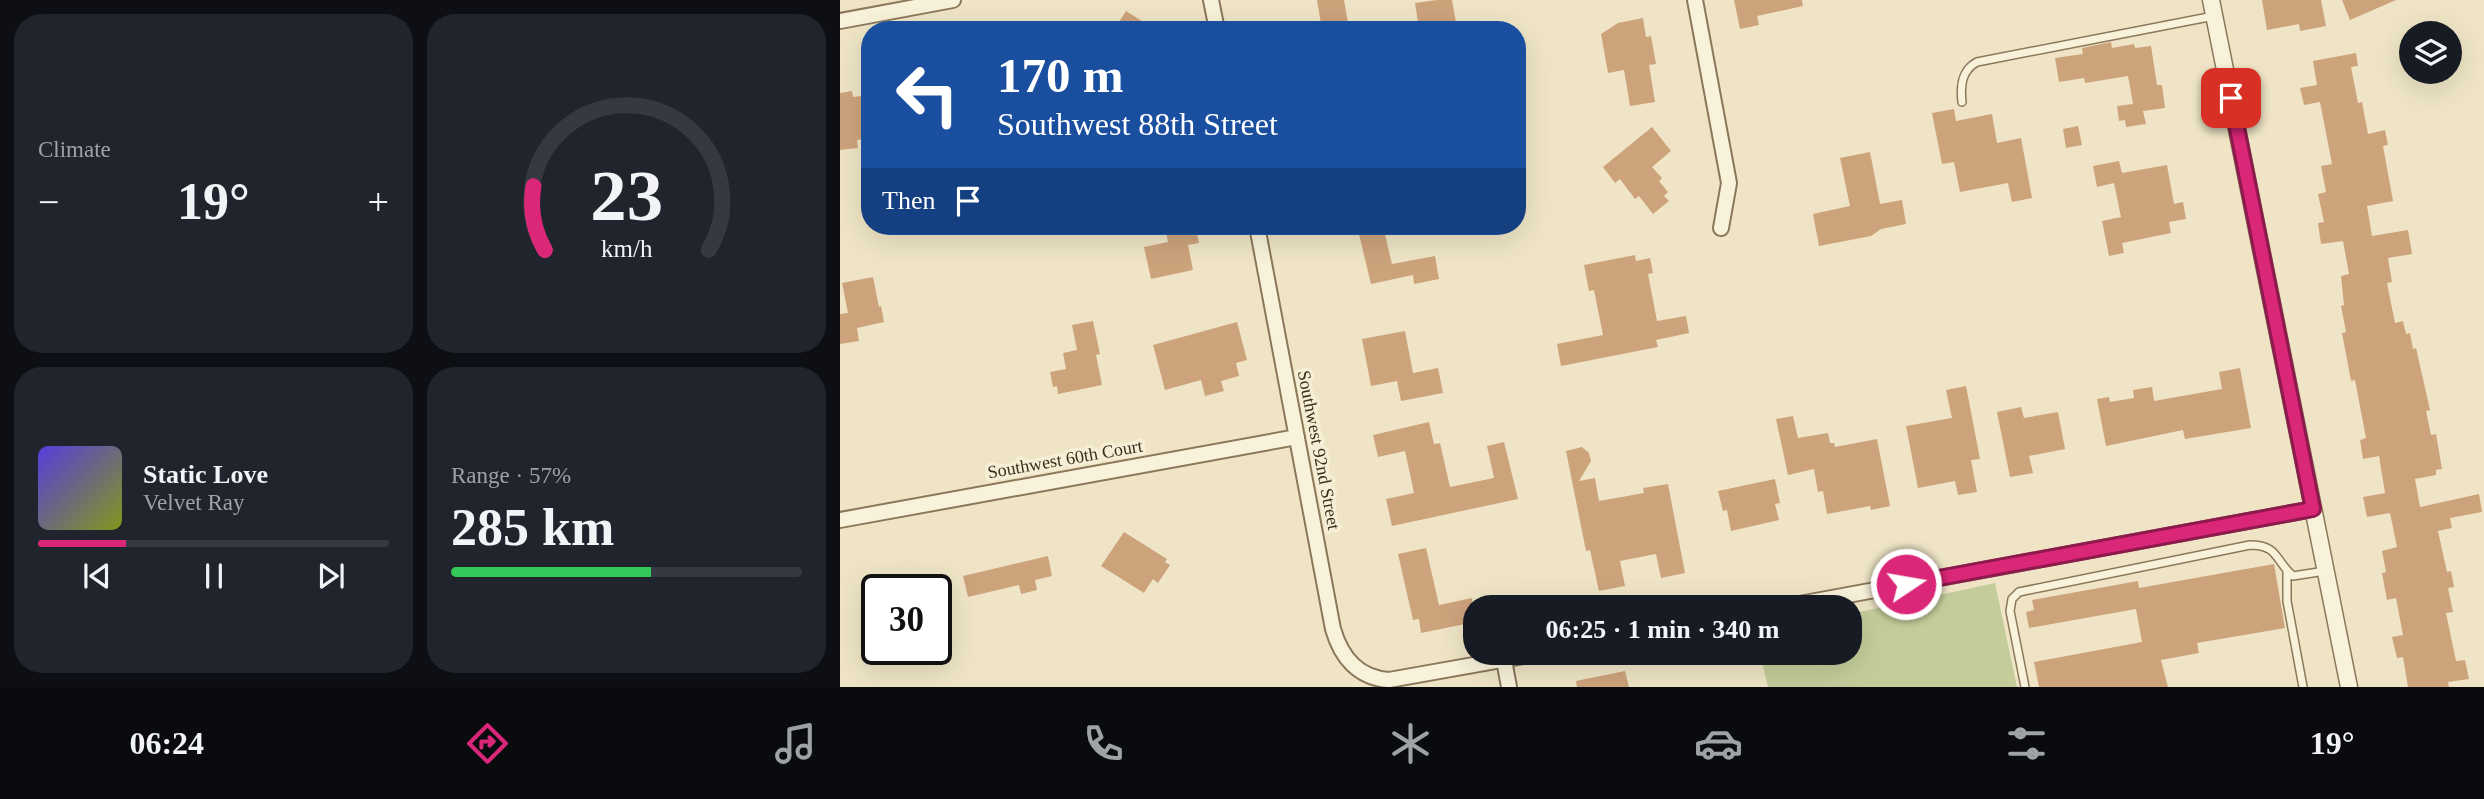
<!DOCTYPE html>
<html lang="en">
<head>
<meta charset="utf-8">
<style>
	body { margin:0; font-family:"Times New Roman",serif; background:#20242c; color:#f1f3f6; height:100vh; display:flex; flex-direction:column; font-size:26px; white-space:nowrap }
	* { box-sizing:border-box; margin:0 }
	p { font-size:23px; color:#9ea1a6 }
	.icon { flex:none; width:38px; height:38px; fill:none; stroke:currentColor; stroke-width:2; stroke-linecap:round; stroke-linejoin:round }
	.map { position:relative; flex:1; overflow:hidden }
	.side { display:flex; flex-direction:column; gap:14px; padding:14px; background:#0d0f14; width:840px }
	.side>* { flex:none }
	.hud { position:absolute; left:21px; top:21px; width:665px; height:214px; border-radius:28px; box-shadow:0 7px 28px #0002; background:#1a4fa0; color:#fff; overflow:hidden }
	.controls { position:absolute; left:1559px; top:21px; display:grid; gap:14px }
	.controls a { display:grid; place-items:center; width:63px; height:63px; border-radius:50%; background:#171b24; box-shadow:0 7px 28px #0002; font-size:35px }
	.speed { position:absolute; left:21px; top:574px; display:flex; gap:14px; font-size:35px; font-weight:700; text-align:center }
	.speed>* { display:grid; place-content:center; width:91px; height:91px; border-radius:50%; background:#171b24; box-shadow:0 7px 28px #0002; line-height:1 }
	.speed .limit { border:4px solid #111; border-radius:10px; background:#fff; color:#111 }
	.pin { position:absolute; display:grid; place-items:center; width:60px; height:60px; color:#fff; margin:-30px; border-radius:14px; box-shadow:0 4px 10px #0006 }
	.me { position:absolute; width:77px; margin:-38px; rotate:78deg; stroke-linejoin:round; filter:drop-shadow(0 0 5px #0008) }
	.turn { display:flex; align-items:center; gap:24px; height:147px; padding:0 21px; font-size:32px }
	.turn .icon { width:91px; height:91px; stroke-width:2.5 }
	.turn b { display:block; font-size:49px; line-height:60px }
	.then { display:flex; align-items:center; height:66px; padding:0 21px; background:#0003; gap:14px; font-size:26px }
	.big { font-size:52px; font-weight:800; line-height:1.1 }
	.side .widget { flex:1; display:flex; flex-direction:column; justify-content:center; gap:10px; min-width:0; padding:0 24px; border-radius:28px; background:#20242c }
	.side .dial { align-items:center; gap:0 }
	.dial svg { height:182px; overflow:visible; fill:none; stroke:#363941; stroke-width:7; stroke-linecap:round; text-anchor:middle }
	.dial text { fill:#f1f3f6; stroke:none }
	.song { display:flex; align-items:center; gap:21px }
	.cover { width:84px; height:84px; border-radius:10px; background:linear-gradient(135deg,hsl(250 70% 55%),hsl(70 70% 35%)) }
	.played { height:7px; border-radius:4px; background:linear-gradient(90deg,#db2777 25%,#363941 25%) }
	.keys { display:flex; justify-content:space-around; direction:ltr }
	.heat { display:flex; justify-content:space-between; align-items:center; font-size:38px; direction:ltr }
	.charge { height:10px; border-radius:5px; background:linear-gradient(90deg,#34c759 57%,#363941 0) }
	.side .tiles { flex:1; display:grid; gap:14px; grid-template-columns:repeat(2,1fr) }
	.trip { position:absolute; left:623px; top:595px; width:399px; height:70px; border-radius:28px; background:#171b24; box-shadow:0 7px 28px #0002; font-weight:800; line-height:70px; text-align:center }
	.dock { display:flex; height:112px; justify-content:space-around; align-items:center; background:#090b0e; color:#9ea1a6 }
	.dock .icon { width:49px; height:49px }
	.dock .current { color:#db2777 }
	.dock b { font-size:32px; color:#f1f3f6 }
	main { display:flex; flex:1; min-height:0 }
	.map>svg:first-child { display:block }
</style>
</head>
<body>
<main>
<section class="side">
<div class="tiles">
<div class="widget"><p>Climate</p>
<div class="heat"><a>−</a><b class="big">19°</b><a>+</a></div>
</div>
<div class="widget dial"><svg viewBox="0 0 100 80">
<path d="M14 69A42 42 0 1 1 86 69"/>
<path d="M14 69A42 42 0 0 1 9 41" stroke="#db2777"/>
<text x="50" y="56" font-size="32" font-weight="700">23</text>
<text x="50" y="72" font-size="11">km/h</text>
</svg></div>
<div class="widget">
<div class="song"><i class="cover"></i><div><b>Static Love</b><p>Velvet Ray</p></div></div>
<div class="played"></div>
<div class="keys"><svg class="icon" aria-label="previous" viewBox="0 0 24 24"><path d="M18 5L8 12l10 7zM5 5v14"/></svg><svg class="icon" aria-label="pause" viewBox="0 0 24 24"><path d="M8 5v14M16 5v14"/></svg><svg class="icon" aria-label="next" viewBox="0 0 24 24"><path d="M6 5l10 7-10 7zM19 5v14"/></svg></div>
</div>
<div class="widget"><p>Range · 57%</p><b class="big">285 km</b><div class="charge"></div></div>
</div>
</section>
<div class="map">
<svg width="1644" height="687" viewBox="0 0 1644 687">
	<rect width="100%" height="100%" fill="#efe5c6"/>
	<!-- green -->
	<path fill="#c4cd9a" d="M1155,583L1177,687H928L920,653H1010V614Z"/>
	<!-- building -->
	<path fill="#cda37c" d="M477,0H504L508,23L497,25L498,30H482Z
		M597,0H612L616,22L579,28L575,3Z
		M894,0H962L963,6L917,16L919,25L900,29Z
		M1422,0H1481L1486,26L1460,31L1459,24L1427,30Z
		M1502,0H1556L1510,20Z
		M286,11L316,30H274Z
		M803,18L806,37L811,36L816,64L809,65L815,102L790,106L784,70L768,73L761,34L778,23Z
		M1271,42L1272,48L1294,44L1295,48L1311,46L1317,85H1322L1325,108L1303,111L1306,124L1286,127L1285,120L1279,121L1277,106L1293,104L1288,76L1245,83L1244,78L1219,82L1215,58L1243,54L1242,48Z
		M1516,53L1518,66L1511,67L1518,103L1522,102L1528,134L1545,130L1548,145L1543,146L1553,201L1527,206L1532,236L1568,230L1572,254L1548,258L1552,282L1547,283L1555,323L1563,321L1566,334L1570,333L1573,349L1576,348L1590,410L1586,411L1591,435L1596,434L1602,469L1596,470V475L1575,479L1580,507L1639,494L1642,512L1610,518L1612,528L1598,531L1607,572L1611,571L1614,587L1608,588L1613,612L1606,613L1616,661L1625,660L1629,679L1608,682L1609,687H1568L1563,657L1557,658L1552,637L1563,635L1556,598L1547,600L1542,573L1546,572L1542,551L1557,547L1550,513L1527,517L1523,497L1545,493L1539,456L1523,459L1520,440L1526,438L1515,380L1511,381L1502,333L1506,332L1501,306L1504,305L1501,276L1509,274L1503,241L1481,244L1478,223L1484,222L1478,194L1486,192L1481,166L1492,164L1480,102L1464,105L1460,88L1477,85L1473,61Z
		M12,91L13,97L30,95V138L17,140L18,148L0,150V93Z
		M1114,109L1116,121L1152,114L1157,143L1181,138L1192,198L1172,202L1168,183L1120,192L1114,162L1102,164L1092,113Z
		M1238,126L1242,145L1226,148L1223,129Z
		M812,127L831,151L812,167L822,178L819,181L828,192L824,196L829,201L813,214L799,196L795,199L780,179L775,183L763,167Z
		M1030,152L1040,204L1062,200L1066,224L1041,229L1031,236L979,246L973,214L1010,206L1000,158Z
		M1279,161L1282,173L1327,165L1334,204L1343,202L1346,219L1329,222L1331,233L1282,243L1284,253L1269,256L1262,221L1281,217L1274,183L1257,187L1253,166Z
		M325,226H355L359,243L348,245L353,270L311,279L304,247L328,242Z
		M517,226H543L552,264L595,256L599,279L574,284L573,275L531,284Z
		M795,255L796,261L810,258L813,273L808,274L817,321L846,316L849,333L816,340L818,347L721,366L717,344L763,335L754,290L749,291L744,265Z
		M33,277L39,307L41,306L44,322L17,328L19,341L0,344V314L8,313L2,283Z
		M253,321L260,354L256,355L262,385L218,394L217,386L213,387L210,372L226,369L223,353L237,350L232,325Z
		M397,322L407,360L396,363L399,376L381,381L384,391L365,396L361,380L325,390L313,345Z
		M565,331L573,373L598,368L603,393L561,401L557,381L531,386L522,339Z
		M1400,368L1411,428L1345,439L1343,430L1266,446L1257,399L1269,397L1270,402L1294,398L1293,390L1312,387L1314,401L1382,389L1379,372Z
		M1126,386L1140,459L1131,460L1137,492L1118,495L1115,481L1078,488L1066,426L1112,418L1106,390Z
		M1181,407L1184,418L1218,412L1225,449L1189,456L1193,473L1170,477L1157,412Z
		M953,416L958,438L988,433L990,443H994L995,447L1037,439L1050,506L1031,510L1030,506L987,514L983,491L978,492L974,469L948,475L936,419Z
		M589,422L594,444L600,443L610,487L654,478L647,446L664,442L678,499L552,526L546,499L574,493L565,451L538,457L533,435Z
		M742,447L749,453L751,461L739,481L755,478L759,501L804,493L803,488L828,484L845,573L821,578L816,554L780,561L785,586L759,591L750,550L746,551L726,451Z
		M935,479L940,503L935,504L939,520L891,531L887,510L883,511L878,491Z
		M284,532L327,559L325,562L330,565L318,583L313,579L304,593L261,566Z
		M586,548L599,605L632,598L633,606L635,605V622L581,633L579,619L573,620L558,554Z
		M208,556L212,576L195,580L197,590L181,594L179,585L128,597L123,576Z
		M1434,564L1445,628L1357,643L1359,653L1321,660L1328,687H1199L1194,662L1302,642L1296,609L1189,628L1186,612L1194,610L1192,600L1298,581L1299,588Z
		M785,671L789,687H737L736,681Z"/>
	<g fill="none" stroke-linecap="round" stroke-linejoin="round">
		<defs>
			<path id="service" d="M1122,102C1120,85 1122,70 1137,62L1374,16
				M1447,571V601L1463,687
				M1185,687L1170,611L1172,599L1179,592L1410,545C1439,545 1435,561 1453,576L1485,571"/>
			<path id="minor" d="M371,0L377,30
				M855,0L889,183L881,228
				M0,21L113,0
				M417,226L493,629C501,657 518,678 549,680L701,653
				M0,520L457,437
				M943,607L1473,509
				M664,660L669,687"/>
			<path id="tertiary" d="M1371,0L1509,687"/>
		</defs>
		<!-- service casing -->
		<use href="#service" stroke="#8b785b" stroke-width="10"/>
		<!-- minor casing -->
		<use href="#minor" stroke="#8b785b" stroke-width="18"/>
		<!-- tertiary casing -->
		<use href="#tertiary" stroke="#8b785b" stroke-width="19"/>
		<!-- service -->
		<use href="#service" stroke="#f9f2da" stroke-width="7"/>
		<!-- minor -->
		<use href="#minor" stroke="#f9f2da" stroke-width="14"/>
		<!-- tertiary -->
		<use href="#tertiary" stroke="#f9f2da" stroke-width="16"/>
	</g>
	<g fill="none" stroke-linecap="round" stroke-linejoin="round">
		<defs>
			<path id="route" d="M1066,584L1473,509L1391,98"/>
		</defs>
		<!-- route casing -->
		<use href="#route" stroke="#8e194d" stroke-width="18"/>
		<!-- route -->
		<use href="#route" stroke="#db2777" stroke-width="12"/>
	</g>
	<g text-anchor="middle" stroke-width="7" stroke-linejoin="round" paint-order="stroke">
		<!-- street labels -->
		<g font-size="18" fill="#3b2e1f" stroke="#f6efd6">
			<text transform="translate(479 450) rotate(79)" y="6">Southwest 92nd Street</text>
			<text transform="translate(225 459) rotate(-10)" y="6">Southwest 60th Court</text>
		</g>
	</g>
</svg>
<div class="controls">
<a><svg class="icon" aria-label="layers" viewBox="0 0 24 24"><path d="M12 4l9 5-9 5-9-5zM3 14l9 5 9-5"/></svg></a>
</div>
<div class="speed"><div class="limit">30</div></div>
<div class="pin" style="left:1391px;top:98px;background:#d93025"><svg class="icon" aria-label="arrive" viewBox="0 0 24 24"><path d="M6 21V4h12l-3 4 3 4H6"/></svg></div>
<svg class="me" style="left:1066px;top:584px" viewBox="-20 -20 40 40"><circle r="17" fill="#db2777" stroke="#fff" stroke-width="3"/><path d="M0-11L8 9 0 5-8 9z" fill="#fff"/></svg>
<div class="trip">06:25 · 1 min · 340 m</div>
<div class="hud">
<div class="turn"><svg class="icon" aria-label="left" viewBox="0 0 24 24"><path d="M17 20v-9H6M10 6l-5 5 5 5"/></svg><div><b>170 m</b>Southwest 88th Street</div></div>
<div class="then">Then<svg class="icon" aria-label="arrive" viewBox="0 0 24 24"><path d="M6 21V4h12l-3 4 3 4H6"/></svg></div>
</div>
</div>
</main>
<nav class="dock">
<b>06:24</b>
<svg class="icon current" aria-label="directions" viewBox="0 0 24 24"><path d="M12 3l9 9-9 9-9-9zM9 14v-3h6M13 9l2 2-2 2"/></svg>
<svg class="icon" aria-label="music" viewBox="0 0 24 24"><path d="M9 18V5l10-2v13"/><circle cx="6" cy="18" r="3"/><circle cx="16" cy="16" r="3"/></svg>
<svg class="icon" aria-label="phone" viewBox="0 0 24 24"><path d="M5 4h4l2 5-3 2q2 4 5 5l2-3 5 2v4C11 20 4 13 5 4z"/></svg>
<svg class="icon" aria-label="climate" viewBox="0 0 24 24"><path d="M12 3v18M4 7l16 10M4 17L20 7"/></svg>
<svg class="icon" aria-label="car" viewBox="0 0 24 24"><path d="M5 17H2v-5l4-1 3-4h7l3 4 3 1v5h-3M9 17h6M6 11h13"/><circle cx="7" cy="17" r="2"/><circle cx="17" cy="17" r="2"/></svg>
<svg class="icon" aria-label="filters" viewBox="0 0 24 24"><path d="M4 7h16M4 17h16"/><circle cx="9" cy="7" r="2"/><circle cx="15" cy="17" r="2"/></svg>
<b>19°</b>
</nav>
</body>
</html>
